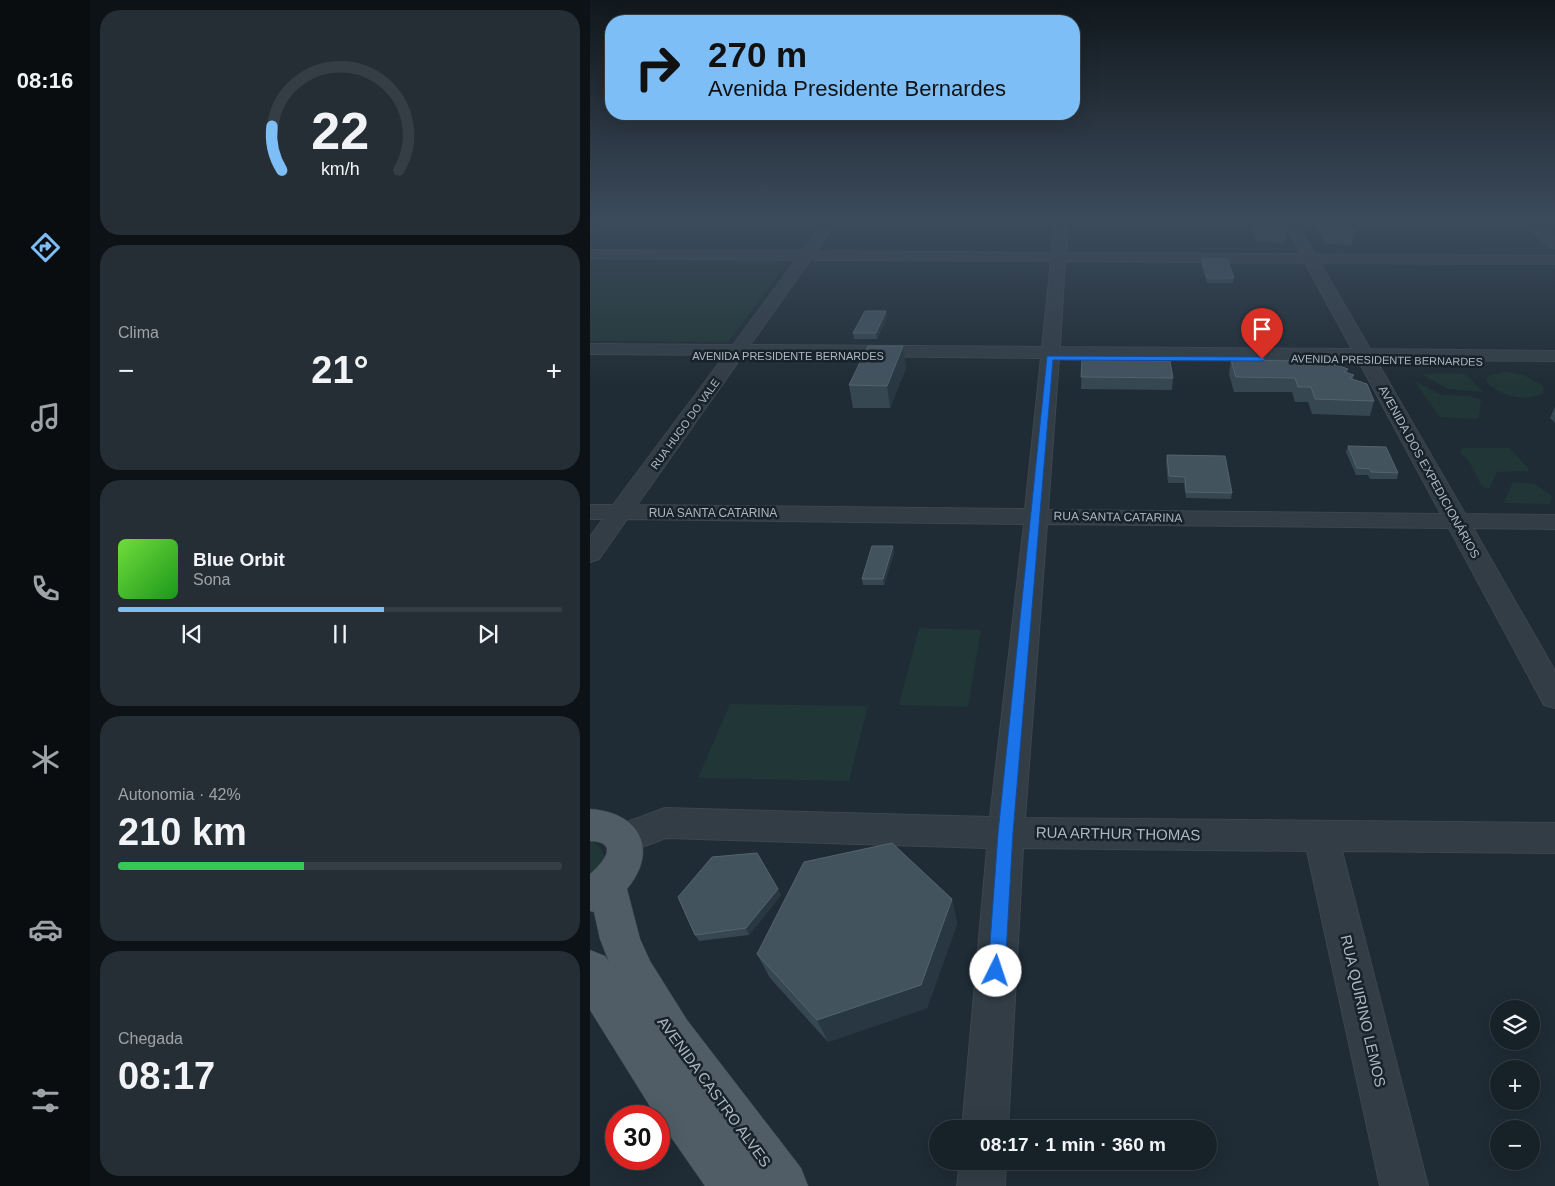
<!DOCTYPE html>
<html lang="pt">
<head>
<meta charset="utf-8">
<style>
	body { margin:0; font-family:Helvetica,sans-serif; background:#242e34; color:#f1f3f6; height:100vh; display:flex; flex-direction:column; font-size:19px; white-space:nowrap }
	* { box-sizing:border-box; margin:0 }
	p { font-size:16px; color:#9ea3a8 }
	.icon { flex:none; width:28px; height:28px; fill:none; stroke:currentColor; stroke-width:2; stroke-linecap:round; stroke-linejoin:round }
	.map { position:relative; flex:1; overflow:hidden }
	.drawer { display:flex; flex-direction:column; gap:10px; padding:10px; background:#0d1216; width:500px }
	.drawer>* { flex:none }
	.hud { position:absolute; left:15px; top:15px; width:475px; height:105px; border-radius:20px; box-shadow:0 5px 20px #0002,0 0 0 1px #363e45; background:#7dbef7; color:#111; overflow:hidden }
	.controls { position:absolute; left:900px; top:1000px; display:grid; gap:10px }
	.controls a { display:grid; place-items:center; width:50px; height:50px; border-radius:50%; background:#172128; box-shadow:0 5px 20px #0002,0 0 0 1px #363e45; font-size:25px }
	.speed { position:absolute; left:15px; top:1105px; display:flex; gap:10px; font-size:25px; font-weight:700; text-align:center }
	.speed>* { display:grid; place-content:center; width:65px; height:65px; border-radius:50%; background:#172128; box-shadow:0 5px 20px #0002,0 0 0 1px #363e45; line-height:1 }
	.speed .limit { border:8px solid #d22; background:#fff; color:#111 }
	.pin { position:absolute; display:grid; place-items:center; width:42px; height:42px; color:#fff; margin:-51px -21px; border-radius:50% 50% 50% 0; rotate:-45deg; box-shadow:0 0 5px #0007 }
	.pin .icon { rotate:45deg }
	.me { position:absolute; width:55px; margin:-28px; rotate:4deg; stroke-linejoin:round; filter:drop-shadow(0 0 4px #0008) }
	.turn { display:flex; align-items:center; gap:18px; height:105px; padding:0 20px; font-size:22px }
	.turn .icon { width:65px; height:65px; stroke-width:2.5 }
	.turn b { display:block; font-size:35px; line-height:42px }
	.big { font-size:38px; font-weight:600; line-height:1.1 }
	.drawer .tile { flex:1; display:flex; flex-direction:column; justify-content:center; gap:8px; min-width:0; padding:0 18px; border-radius:20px; background:#242e34 }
	.drawer .dial { align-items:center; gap:0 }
	.dial svg { height:130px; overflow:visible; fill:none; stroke:#363e45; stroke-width:7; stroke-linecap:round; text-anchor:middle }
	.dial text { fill:#f1f3f6; stroke:none }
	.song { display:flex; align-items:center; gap:15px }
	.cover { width:60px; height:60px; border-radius:8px; background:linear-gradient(135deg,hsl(100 70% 55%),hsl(120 70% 35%)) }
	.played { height:5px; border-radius:2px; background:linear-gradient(90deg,#7dbef7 60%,#363e45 60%) }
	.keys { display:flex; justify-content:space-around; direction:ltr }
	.heat { display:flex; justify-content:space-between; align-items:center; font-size:28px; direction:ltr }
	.charge { height:8px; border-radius:4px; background:linear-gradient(90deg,#34c759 42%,#363e45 0) }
	.trip { position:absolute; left:339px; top:1120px; width:288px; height:50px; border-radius:25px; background:#172128; box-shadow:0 5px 20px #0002,0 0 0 1px #363e45; font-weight:600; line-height:50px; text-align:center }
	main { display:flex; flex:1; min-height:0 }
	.dock { display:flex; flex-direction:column; width:90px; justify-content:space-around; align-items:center; background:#090d10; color:#9ea3a8 }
	.dock .icon { width:35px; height:35px }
	.dock .active { color:#7dbef7 }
	.dock b { font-size:22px; color:#f1f3f6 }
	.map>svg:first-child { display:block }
</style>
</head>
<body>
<main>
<nav class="dock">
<b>08:16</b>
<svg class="icon active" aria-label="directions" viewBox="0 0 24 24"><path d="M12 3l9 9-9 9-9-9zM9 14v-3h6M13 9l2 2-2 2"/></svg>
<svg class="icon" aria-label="music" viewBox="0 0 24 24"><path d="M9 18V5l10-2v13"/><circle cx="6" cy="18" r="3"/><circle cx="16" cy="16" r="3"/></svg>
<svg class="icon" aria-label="phone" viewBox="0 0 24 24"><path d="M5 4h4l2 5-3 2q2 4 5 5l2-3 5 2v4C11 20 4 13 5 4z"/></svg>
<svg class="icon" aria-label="climate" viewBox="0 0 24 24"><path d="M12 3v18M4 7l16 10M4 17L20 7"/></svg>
<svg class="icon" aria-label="car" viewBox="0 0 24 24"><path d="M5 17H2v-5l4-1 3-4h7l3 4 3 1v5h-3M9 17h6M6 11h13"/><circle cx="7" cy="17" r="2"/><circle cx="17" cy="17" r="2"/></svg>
<svg class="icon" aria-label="filters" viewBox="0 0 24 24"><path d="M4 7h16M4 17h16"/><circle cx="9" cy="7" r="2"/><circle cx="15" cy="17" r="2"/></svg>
</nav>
<section class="drawer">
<div class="tile dial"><svg viewBox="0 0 100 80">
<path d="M14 69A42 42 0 1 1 86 69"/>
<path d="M14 69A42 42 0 0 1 8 42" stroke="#7dbef7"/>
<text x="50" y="56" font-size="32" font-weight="700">22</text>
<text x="50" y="72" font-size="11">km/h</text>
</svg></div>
<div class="tile"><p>Clima</p>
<div class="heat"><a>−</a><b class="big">21°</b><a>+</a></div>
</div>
<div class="tile">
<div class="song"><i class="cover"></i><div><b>Blue Orbit</b><p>Sona</p></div></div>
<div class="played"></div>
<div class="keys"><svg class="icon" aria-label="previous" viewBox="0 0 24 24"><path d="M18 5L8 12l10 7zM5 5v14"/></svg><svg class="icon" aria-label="pause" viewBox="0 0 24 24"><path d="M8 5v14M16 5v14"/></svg><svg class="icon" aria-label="next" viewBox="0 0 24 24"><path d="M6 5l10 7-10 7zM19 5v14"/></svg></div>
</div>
<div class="tile"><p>Autonomia · 42%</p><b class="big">210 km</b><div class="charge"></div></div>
<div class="tile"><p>Chegada</p><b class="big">08:17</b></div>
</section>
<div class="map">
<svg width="965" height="1186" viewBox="0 0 965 1186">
	<rect width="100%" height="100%" fill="#1f2c35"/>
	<!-- green -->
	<path fill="#213636" d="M0,258L187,260L196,265L139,341L136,342L0,341Z
		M915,372L934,375L953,386V393C938,403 907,396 897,382V378L900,375Z
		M848,373L876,374L893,392L858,389L833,375Z
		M824,381L852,395L880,396L891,400L889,417L886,419L850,417Z
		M876,448H920L939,469L937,471L907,472L899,489L892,487L880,463L870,452L871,449Z
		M923,482L945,484L962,496L960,504L914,503Z
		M329,628L391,630L378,707L309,705Z
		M140,704L278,706L259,781L108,778Z
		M0,840C9,844 13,850 15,859L0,883Z"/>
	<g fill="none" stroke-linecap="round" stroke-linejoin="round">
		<defs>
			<path id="minor" d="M6,221H20L5,234L0,235V225Z
				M235,221H247L226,251L462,253L465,221H477L476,253L711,254L693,221H705L725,254L965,256V264L730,263L780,349L965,351V361L786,360L875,514L965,515V529L883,528L965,671V708L954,705L859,528L457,524L435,818L965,823V853L752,851L838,1186H790L717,851L433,848L418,1129H372L397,848L76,838L33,854L21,850L15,839L21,828L75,808L400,817L434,524L37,519L9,559L0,562V537L13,519H0V505H23L135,355L0,354V344L143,345L206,260L0,258V250L212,251ZM220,260L461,261L452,347L160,345ZM475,261L715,263L762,349L470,347ZM153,355L451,358L435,509L47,505ZM469,358L768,360L851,514L458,510Z
				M930,221H944L965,237V248L960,247Z
				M370,1161H416L415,1186H367Z"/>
			<path id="major" d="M0,809C49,812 70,849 37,889L50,939L60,961L97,1020L211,1168L218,1186H115L69,1120V1116H66L0,1010V950L15,956L19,962L10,939L4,912L0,911V874C14,862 30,842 0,841Z"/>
		</defs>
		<!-- minor casing -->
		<use href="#minor" stroke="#3c464f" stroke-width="2"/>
		<!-- major casing -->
		<use href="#major" stroke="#3c464f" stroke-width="1"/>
		<!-- minor -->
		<use href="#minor" fill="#323d46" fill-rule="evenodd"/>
		<!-- major -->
		<use href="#major" fill="#505d66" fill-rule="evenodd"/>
	</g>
	<!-- wall -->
	<path fill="#374752" d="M658,221H699L695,243L667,242Z
		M721,221H756L764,232L762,245L735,244Z
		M612,259L644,278L643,283H617L611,264Z
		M296,311L297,317L287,339H264L263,333Z
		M313,346L316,368L300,408H263L259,385Z
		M492,360L583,378L582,390L491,389Z
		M641,360H723L758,369L757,373L764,375L763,379L784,401L780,416L722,414L718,402H705L702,392H644L639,374Z
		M965,407V423L960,418Z
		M758,446L808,473L807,479H780L778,475H766L756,452Z
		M577,455L642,493L641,499L596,498L594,483H578L576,461Z
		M303,546L304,553L294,585H273L272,579Z
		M191,895L159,935L109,941L105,935Z
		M362,899L367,924L337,1008L238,1042L180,978L167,954Z"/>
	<!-- shaded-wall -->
	<path fill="#283741" d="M296,311L297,317L287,339L286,333Z
		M313,346L316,368L300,408L297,386Z
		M303,546L304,553L294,585L293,579Z
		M188,889L191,895L159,935L156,928Z
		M362,899L367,924L337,1008L238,1042L227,1020Z"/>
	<!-- building -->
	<path fill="#43535e" stroke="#54636e" d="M730,221H756L764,232H738Z
		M612,259H637L644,278H617Z
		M275,311H296L286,333H263Z
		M278,346H313L297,386L259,385Z
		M717,358L723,360L727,358L758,369L754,372L764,375L759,378L777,384L784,401L725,399L721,387H708L705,378L646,377L641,360L713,361Z
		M492,360L580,361L583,378L491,377Z
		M758,446L796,447L808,473L781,472L780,469L767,468Z
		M577,455L635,456L642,493L596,492L595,477L579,476Z
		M282,546H303L293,579H272Z
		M302,843L362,899L331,985L227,1020L167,954L214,862Z
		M167,853L188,889L156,928L105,935L88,897L122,857Z"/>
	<!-- sky -->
	<linearGradient id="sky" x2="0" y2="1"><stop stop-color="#11181d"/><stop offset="0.57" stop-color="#3c4b5c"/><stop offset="1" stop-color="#3c4b5c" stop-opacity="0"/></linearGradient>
	<rect width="965" height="387" fill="url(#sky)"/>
	<!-- route -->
	<path fill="#1a73e8" stroke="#114b97" d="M457,356L672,357L676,359L672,361L463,360L423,833L415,971L412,977L406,979L400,977L398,971L408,833Z"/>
	<g text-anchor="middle" stroke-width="5" stroke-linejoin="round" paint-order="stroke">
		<!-- far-street labels -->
		<g font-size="11" fill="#acb8c3" stroke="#18222a">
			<text x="198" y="360">AVENIDA PRESIDENTE BERNARDES</text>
			<text transform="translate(797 360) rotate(1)" y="4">AVENIDA PRESIDENTE BERNARDES</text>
			<text transform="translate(95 424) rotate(-54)" y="4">RUA HUGO DO VALE</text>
		</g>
		<!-- street labels -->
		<g font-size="12" fill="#acb8c3" stroke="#18222a">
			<text transform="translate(839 472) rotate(61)" y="4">AVENIDA DOS EXPEDICIONÁRIOS</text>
			<text x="123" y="517">RUA SANTA CATARINA</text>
			<text transform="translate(528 517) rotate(1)" y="4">RUA SANTA CATARINA</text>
		</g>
		<!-- near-street labels -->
		<g font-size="15" fill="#acb8c3" stroke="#18222a">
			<text transform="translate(528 834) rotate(1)" y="5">RUA ARTHUR THOMAS</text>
			<text transform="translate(773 1011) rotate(77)" y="5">RUA QUIRINO LEMOS</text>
			<text transform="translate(124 1092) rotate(54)" y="5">AVENIDA CASTRO ALVES</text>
		</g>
	</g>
</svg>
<div class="controls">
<a><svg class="icon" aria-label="layers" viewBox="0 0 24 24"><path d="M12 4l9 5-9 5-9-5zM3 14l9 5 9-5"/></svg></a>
<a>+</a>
<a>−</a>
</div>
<div class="speed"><div class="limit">30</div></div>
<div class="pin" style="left:672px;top:359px;background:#d93025"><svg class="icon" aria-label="arrive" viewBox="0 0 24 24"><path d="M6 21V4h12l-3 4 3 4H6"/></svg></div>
<svg class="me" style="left:406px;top:971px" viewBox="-20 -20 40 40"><circle r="19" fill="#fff"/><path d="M0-13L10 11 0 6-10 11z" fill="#1a73e8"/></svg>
<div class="trip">08:17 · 1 min · 360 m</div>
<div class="hud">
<div class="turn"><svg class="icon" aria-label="right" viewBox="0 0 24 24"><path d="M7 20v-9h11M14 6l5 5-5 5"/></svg><div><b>270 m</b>Avenida Presidente Bernardes</div></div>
</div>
</div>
</main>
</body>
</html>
